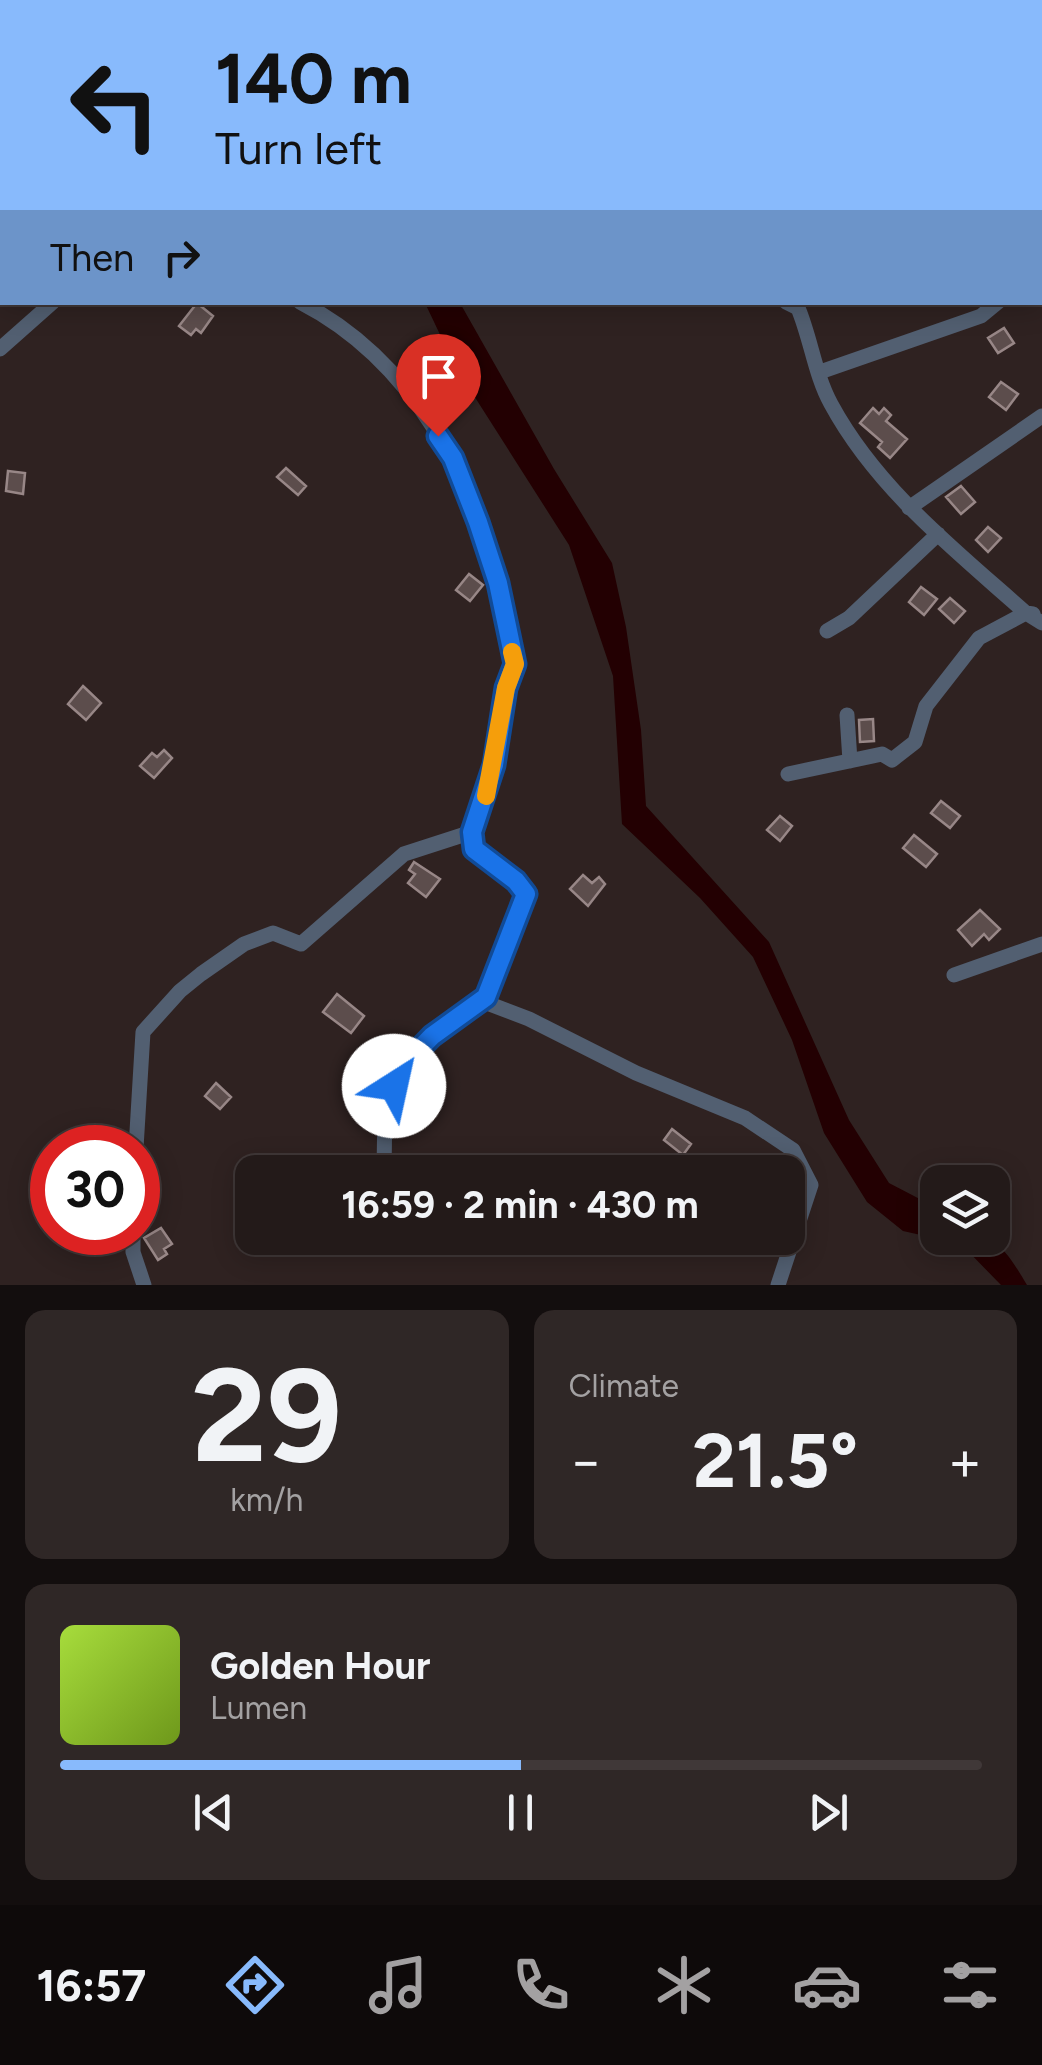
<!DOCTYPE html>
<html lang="en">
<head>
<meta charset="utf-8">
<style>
	body { margin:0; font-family:Figtree,sans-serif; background:#2f2726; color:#f1f3f6; height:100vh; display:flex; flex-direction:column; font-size:38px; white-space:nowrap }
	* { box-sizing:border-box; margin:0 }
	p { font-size:32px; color:#a3a1a2 }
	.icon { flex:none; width:55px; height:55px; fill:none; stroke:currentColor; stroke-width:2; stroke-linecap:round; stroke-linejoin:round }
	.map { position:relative; height:1285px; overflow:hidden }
	.details { display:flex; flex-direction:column; gap:25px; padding:25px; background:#130e0e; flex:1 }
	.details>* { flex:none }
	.guide { position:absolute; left:0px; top:0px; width:1042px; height:305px; box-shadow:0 5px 25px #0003,0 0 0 2px #403838; background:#88bafc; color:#111; overflow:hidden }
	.buttons { position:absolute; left:920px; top:1165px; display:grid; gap:20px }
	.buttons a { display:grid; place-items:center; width:90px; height:90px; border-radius:20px; background:#231a19; box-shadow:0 5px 25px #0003,0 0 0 2px #403838; font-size:50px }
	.speed { position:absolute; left:30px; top:1125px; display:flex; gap:20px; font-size:50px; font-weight:700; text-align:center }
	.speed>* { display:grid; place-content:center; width:130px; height:130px; border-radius:50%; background:#231a19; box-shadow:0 5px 25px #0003,0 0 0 2px #403838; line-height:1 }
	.speed .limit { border:15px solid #d22; background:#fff; color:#111 }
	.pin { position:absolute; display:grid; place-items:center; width:85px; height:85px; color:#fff; margin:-102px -42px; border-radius:50% 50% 50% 0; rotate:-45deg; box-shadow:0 0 10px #0007 }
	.pin .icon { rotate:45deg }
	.me { position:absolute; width:110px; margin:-55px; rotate:35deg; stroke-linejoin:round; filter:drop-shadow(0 0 8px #0008) }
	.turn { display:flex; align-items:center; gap:35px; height:210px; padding:0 50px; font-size:45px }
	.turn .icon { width:130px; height:130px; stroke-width:2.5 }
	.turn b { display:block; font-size:70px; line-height:85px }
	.then { display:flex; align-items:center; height:95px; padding:0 50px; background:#0003; gap:20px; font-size:38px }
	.big { font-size:75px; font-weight:700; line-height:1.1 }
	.details .widget { flex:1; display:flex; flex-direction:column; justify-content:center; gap:15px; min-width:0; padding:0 35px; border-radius:20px; background:#2f2726 }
	.details .dial { align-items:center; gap:0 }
	.dial b { font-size:130px; line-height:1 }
	.song { display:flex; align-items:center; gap:30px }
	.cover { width:120px; height:120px; border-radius:15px; background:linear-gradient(135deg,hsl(80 70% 55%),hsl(80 70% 35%)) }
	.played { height:10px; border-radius:5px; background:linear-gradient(90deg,#88bafc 50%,#403838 50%) }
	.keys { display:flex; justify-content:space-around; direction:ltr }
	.heat { display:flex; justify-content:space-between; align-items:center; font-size:55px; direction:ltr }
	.details .tiles { flex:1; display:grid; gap:25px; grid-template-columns:1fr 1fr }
	.widget:last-child { grid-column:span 2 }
	.trip { position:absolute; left:235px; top:1155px; width:570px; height:100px; border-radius:20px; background:#231a19; box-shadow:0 5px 25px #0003,0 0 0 2px #403838; font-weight:700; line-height:100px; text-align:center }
	.dock { display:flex; height:160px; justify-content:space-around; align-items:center; background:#0e0a0a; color:#a3a1a2 }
	.dock .icon { width:70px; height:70px }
	.dock .current { color:#88bafc }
	.dock b { font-size:45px; color:#f1f3f6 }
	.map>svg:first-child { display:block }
</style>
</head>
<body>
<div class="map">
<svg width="1042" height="1285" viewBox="0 0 1042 1285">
	<rect width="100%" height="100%" fill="#2f2221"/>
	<!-- water -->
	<path fill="#230002" d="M425,303H460L554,469L612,563L626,627L641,730L646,806L769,942L849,1120L889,1183L937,1208L938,1238C994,1238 997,1234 1027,1285H1001L961,1244L903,1231L867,1202L824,1133L792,1040L753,957L700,898L622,824L613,676L569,545L455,366Z"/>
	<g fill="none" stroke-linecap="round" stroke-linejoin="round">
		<!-- stream -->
		<path stroke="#230002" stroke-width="4" d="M385,2L388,0"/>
	</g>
	<!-- building -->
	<path fill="#5c4d4c" stroke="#988787" stroke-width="2.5" d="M197,303L213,316L201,333L196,329L191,335L179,326Z
		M1004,328L1014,343L998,353L988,338Z
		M1001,382L1018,394L1006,410L989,397Z
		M873,408L879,414L884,408L891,415L886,421L907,439L890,458L878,447L882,442L860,423Z
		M286,468L306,486L298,495L277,477Z
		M8,471L25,473L23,494L6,491Z
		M961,486L975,502L961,514L946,497Z
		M988,527L1001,538L988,552L976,540Z
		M469,574L483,585L470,601L456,590Z
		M921,587L937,599L924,615L909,602Z
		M950,598L965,611L954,623L939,609Z
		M83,686L101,703L86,720L68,704Z
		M873,719L874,741L860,742L859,720Z
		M164,750L172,758L154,778L140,766L152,753L157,757Z
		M941,801L960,816L950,828L931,813Z
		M780,816L792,826L780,841L767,830Z
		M914,835L937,854L926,867L903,848Z
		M414,862L440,879L426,897L408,883L415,874L409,870Z
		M583,875L592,883L599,877L605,884L588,906L570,889Z
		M980,910L1000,929L989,940L984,934L972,946L958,930Z
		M337,994L364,1016L351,1033L323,1012Z
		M216,1083L231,1097L220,1109L205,1096Z
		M672,1129L691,1144L683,1155L664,1140Z
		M161,1228L172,1244L164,1249L167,1254L158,1260L144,1238Z"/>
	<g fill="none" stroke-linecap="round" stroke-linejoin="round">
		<!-- minor -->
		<path stroke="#525f71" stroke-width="15" d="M435,0L436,2
			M758,2L759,0
			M1000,2L1002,0
			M1040,41L1042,40
			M1040,77L1041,80
			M1040,273L1042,272
			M300,302C413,360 478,482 502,603C506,621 516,645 515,663C514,673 507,683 505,692C500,717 499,743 493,768C487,794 471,822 475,849L516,881L526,894L486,997L432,1035L402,1067L385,1105L384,1172
			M786,302L798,308C811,339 815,375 831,404C877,489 955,550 1026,613L1042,623
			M0,349L53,302
			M820,372L981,316L998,302
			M909,508L1042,416
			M827,631L849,618L938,534
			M847,715L850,761
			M788,774L882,754L892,760L915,742L926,706L979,638L1026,613L1033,614
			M954,975L1042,944
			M486,997L487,1003L529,1019L636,1073L745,1118L793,1150L811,1185L778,1285
			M136,1148L143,1032L180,991L201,974L244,944L273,933L301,944L404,854L472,832
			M133,1232V1252L144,1285"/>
	</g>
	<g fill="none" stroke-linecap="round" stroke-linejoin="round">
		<defs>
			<path id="route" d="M394,1086L402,1067L432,1036L486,997L526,894L516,881L474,849L472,832L494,765L506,688L515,664L498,583L478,522L453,458L438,436"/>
		</defs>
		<!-- route casing -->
		<use href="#route" stroke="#114b97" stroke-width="25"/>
		<!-- route -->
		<use href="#route" stroke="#1a73e8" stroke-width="18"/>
		<!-- slow -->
		<path stroke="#f59e0b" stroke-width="18" d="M486,796L506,688L515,664L512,652"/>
	</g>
</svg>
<div class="buttons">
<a><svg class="icon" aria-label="layers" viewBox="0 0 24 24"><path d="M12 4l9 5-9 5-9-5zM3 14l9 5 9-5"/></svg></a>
</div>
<div class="speed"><div class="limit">30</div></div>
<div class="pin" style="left:438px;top:436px;background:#d93025"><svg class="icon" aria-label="arrive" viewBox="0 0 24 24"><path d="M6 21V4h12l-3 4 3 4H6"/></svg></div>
<svg class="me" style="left:394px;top:1086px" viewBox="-20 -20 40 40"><circle r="19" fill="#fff"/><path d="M0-13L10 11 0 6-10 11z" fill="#1a73e8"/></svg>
<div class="trip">16:59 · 2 min · 430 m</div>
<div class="guide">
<div class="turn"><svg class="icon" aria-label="left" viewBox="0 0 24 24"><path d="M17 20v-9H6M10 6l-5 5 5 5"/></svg><div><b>140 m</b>Turn left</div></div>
<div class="then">Then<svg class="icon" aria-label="right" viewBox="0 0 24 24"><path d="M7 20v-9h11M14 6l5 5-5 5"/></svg></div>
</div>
</div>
<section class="details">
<div class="tiles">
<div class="widget dial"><b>29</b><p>km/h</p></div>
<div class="widget"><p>Climate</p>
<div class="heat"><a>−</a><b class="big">21.5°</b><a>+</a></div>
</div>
<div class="widget">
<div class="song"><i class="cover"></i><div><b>Golden Hour</b><p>Lumen</p></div></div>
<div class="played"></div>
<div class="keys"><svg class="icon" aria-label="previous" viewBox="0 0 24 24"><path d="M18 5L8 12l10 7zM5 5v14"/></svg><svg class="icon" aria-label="pause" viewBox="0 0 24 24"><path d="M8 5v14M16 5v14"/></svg><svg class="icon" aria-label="next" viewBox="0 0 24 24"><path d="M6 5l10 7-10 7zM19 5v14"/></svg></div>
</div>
</div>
</section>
<nav class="dock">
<b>16:57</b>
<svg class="icon current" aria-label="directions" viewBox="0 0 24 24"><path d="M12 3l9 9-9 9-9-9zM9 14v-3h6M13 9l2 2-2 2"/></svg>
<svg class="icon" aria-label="music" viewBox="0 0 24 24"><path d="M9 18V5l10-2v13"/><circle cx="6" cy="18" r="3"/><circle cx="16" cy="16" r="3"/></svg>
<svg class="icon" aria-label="phone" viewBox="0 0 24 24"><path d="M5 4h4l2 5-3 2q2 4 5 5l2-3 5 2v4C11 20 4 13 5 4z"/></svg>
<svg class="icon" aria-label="climate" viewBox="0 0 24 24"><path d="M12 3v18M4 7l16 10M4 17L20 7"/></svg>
<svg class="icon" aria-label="car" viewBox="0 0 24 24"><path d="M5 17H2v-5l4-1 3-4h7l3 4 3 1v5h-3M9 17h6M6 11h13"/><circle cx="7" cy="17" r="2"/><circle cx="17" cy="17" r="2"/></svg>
<svg class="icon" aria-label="filters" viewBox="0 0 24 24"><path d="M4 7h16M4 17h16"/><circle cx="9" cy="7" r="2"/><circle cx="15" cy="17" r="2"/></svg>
</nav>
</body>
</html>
